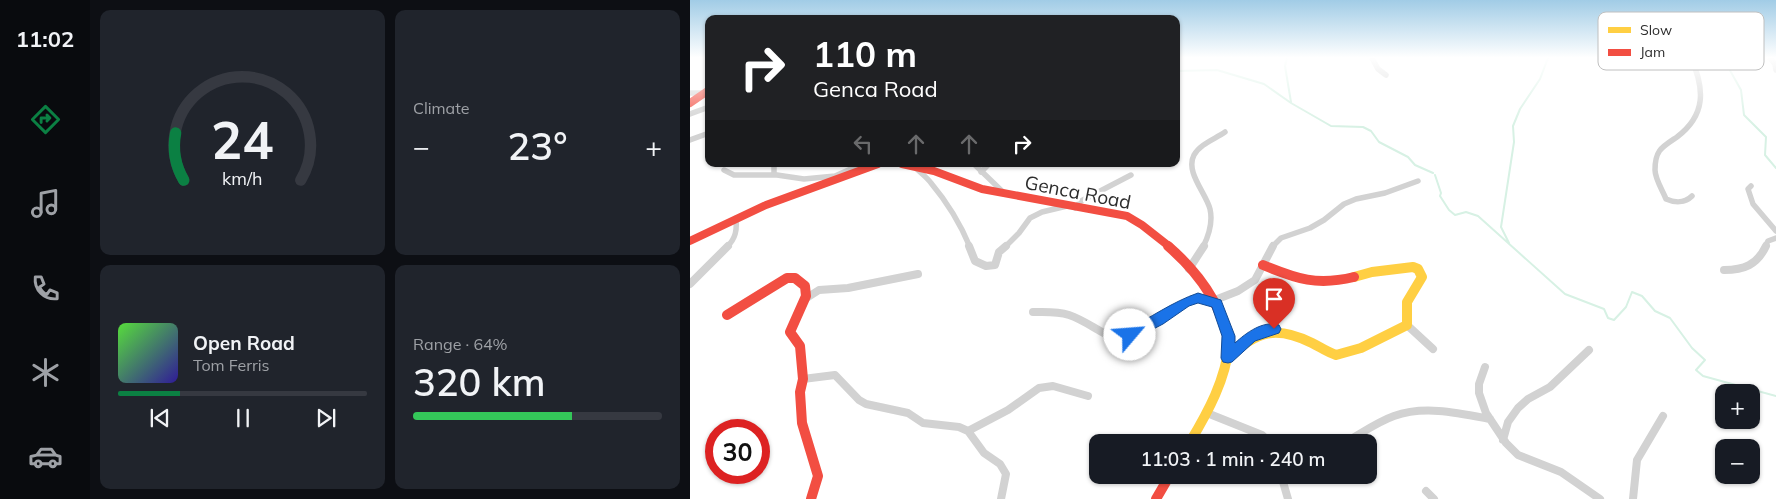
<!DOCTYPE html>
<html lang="en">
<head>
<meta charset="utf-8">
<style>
	body { margin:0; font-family:Mulish,sans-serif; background:#20242c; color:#f1f3f6; height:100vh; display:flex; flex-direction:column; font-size:19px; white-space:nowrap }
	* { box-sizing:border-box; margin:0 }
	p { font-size:16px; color:#9ea1a6 }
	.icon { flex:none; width:28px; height:28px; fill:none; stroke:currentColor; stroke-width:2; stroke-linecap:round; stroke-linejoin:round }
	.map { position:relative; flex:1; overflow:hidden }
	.side { display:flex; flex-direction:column; gap:10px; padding:10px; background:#0d0f14; width:600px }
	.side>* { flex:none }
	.hud { position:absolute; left:15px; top:15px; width:475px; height:152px; border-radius:10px; box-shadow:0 1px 4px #0004; background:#202124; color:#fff; overflow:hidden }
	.controls { position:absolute; left:1025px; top:384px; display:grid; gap:10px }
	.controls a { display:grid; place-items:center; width:45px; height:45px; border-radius:10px; background:#171b24; box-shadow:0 1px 4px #0004; font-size:25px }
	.speed { position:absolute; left:15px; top:419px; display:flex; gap:10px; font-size:25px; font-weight:700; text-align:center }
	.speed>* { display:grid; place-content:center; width:65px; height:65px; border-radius:50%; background:#171b24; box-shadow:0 1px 4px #0004; line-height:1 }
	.speed .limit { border:8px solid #d22; background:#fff; color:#111 }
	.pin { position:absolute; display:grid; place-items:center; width:42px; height:42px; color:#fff; margin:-51px -21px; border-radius:50% 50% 50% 0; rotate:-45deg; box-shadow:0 0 5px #0007 }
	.pin .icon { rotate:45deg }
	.me { position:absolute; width:55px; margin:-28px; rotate:63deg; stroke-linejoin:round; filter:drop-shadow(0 0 4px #0008) }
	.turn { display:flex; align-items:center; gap:18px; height:105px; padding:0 25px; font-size:22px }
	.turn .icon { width:65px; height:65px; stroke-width:2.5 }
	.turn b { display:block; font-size:35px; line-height:42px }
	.lanes { display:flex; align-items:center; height:48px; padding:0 25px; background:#0003; justify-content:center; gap:25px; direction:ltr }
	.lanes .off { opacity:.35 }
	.big { font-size:38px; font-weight:600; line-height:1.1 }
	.side .widget { flex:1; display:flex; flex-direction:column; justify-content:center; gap:8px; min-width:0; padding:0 18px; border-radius:10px; background:#20242c }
	.side .dial { align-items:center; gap:0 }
	.dial svg { height:130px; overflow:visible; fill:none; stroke:#363941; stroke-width:7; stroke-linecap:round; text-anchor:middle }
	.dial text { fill:#f1f3f6; stroke:none }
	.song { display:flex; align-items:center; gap:15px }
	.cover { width:60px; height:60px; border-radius:8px; background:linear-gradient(135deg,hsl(110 70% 55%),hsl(250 70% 35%)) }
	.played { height:5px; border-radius:2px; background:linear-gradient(90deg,#0b8043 25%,#363941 25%) }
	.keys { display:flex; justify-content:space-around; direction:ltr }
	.heat { display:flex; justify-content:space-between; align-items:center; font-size:28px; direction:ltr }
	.charge { height:8px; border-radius:4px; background:linear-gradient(90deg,#34c759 64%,#363941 0) }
	.side .tiles { flex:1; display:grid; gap:10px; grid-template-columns:repeat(2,1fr) }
	.trip { position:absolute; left:399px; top:434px; width:288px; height:50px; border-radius:10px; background:#171b24; box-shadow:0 1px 4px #0004; font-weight:600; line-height:50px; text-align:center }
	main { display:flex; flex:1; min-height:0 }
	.menu { display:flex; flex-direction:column; width:90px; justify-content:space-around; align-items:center; background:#090b0e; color:#9ea1a6 }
	.menu .icon { width:35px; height:35px }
	.menu .on { color:#0b8043 }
	.menu b { font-size:22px; color:#f1f3f6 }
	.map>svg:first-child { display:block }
</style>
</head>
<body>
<main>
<nav class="menu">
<b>11:02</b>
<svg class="icon on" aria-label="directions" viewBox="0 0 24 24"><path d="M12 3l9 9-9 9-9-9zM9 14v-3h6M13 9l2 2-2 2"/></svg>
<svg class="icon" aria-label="music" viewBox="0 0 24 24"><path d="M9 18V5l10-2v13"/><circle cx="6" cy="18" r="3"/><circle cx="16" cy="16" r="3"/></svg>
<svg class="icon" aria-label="phone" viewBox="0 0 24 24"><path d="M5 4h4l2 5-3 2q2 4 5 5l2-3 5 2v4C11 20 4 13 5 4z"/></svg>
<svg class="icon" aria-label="climate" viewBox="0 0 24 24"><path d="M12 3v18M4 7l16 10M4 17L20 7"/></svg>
<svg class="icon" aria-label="car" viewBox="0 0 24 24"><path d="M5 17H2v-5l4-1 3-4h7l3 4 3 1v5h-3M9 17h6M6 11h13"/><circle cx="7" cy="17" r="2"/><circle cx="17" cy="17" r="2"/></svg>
</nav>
<section class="side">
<div class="tiles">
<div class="widget dial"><svg viewBox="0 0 100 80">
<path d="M14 69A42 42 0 1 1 86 69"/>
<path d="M14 69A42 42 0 0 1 9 40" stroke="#0b8043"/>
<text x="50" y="56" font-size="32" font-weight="700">24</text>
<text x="50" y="72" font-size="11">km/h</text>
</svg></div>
<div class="widget"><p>Climate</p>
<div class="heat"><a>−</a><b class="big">23°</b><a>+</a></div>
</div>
<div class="widget">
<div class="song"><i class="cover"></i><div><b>Open Road</b><p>Tom Ferris</p></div></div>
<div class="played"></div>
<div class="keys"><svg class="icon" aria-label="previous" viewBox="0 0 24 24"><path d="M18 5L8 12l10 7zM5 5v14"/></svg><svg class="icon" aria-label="pause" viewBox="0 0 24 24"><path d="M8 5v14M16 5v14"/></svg><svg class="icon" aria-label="next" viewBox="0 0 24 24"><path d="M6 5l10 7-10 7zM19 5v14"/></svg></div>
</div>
<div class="widget"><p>Range · 64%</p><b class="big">320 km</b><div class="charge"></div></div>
</div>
</section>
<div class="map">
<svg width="1086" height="499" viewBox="0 0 1086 499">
	<rect width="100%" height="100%" fill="#fff"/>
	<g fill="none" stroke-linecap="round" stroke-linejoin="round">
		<!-- stream -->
		<path stroke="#d7f1e4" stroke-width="2" d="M597,58L595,66L601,102
			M1033,58L1051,90L1054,115L1076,137L1075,155L1086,168
			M486,71L527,70L574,84L601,103L641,126L673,127L681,131L689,142L718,157L725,165L743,173
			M745,175L751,193L750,196L759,210L765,215L776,212L788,216L875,294L914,309L918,318L924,320L936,307L942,292L952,296L965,311L980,318L1002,348L1015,360L1006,370L1013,376L1086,396
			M819,243L811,227L824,142L823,126L830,109L850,79L858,58"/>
		<!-- street-far1 -->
		<path stroke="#d2d2d2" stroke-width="5.5" d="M682,58L688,69L696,75
			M1001,58C1015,89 1016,115 987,137C972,147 965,150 965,170C965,179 973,191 976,199C985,203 995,203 1002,196
			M1080,58L1085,64L1086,70
			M939,60L940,58
			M0,93H13
			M0,114L19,107
			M0,140L19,133
			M84,164V175
			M284,164L314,193
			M224,166C229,172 236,176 241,183C257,202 270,223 280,247
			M34,170L44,175H87L114,179L145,176L172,164
			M291,172L299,164
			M1061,186L1058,189L1063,204L1086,231
			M385,208L391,201L441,175
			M37,247C46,238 47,230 46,218
			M315,247L329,233L340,218L352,212L377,206
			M513,247C519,235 523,222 520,209C516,193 495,172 504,155C510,144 525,139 535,132
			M582,247L591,238L620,228L634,220L654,204L666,199L695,193L728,181
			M1075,247L1078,241L1086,238"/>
		<!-- street -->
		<path stroke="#d2d2d2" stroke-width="8" d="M279,246L285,261L296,266L305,265L309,252L316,246
			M499,269L514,246
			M1034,270C1054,270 1067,265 1076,246
			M0,284L38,246
			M115,299L129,290L158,288L228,274
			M525,300L548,291L565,280L583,246
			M343,312C355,312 367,311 379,315C397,321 411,334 429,340L469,320L502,299L512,298L526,303
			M717,325L743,349
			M795,367L789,384V393L796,413L816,443L828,455L871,472L910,499
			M113,379L145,375L169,400L176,404L218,413L233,423L269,427L278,431L294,453L310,464L316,474L311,499
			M517,413L572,435L580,442
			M278,431L318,410L349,388L363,386L398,396
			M813,440L818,422L828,408L838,399L860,387L899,350
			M656,442C672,433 687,422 704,416C734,405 769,413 800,419
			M591,475L598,499
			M736,491L744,499
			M943,499L947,460L973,416"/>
		<!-- slow -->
		<path stroke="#ffcf43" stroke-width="10" d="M538,357C567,331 586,325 622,343C630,347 637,352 646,355L671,348L717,325V302L732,277L728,269L723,267L682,272L664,277
			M500,442C518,412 536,379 539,344"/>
		<!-- jam-far1 -->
		<path stroke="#f24e42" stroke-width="8" d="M0,103L19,90
			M212,164L244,171L292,189L437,216L452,225L480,247
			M0,241L76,205L188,164"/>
		<!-- jam -->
		<path stroke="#f24e42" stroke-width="10" d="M478,246C508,272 532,305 539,344
			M573,265C607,279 627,286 664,277
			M37,315L97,278H105L115,286L116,296L100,332L110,346L113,379L110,392L112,423L128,476L121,499
			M466,499L480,475"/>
	</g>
	<!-- sky -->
	<linearGradient id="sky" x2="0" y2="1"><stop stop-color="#a1cce6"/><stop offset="0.45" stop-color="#fff"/><stop offset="1" stop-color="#fff" stop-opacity="0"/></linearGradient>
	<rect width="1086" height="128" fill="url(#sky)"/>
	<!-- route -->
	<path fill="#1a73e8" stroke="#114b97" d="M508,293L531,300L545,336V343C556,333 573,320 589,325L591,329L589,333L565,341L542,362L538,363L533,362L531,358L532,336L522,307L508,303L499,306L473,324L444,339L440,340L435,339L433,335L435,331C460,318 482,302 508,293Z"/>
	<g text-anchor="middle" stroke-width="5" stroke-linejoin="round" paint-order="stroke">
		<!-- street labels -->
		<g font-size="19" fill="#2d2d2d" stroke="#fff">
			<text transform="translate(388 192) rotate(11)" y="7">Genca Road</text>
		</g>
	</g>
	<!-- legend -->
	<rect x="908" y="12" width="166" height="58" rx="8" fill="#fff" stroke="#c0c0c0" stroke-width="1"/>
	<rect x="918" y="27" width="23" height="6" fill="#ffcf43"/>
	<rect x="918" y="49" width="23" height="7" fill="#f24e42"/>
	<g font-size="14" fill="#2d2d2d">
		<text x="950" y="35">Slow</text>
		<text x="950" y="57">Jam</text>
	</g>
</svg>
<div class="controls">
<a>+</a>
<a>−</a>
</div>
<div class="speed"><div class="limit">30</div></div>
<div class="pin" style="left:584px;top:329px;background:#d93025"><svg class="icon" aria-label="arrive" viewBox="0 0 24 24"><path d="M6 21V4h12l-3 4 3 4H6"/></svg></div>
<svg class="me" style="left:440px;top:335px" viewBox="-20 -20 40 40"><circle r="19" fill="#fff"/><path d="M0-13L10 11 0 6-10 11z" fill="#1a73e8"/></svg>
<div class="trip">11:03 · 1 min · 240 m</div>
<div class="hud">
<div class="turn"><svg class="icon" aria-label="right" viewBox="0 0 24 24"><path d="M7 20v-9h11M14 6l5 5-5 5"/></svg><div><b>110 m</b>Genca Road</div></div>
<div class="lanes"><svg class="icon off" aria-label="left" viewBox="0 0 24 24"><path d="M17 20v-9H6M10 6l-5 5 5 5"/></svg><svg class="icon off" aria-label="ahead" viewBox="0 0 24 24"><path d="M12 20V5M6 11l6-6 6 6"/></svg><svg class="icon off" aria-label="ahead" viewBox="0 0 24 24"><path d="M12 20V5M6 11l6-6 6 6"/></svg><svg class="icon" aria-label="right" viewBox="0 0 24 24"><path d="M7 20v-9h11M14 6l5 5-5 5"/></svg></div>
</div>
</div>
</main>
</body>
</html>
